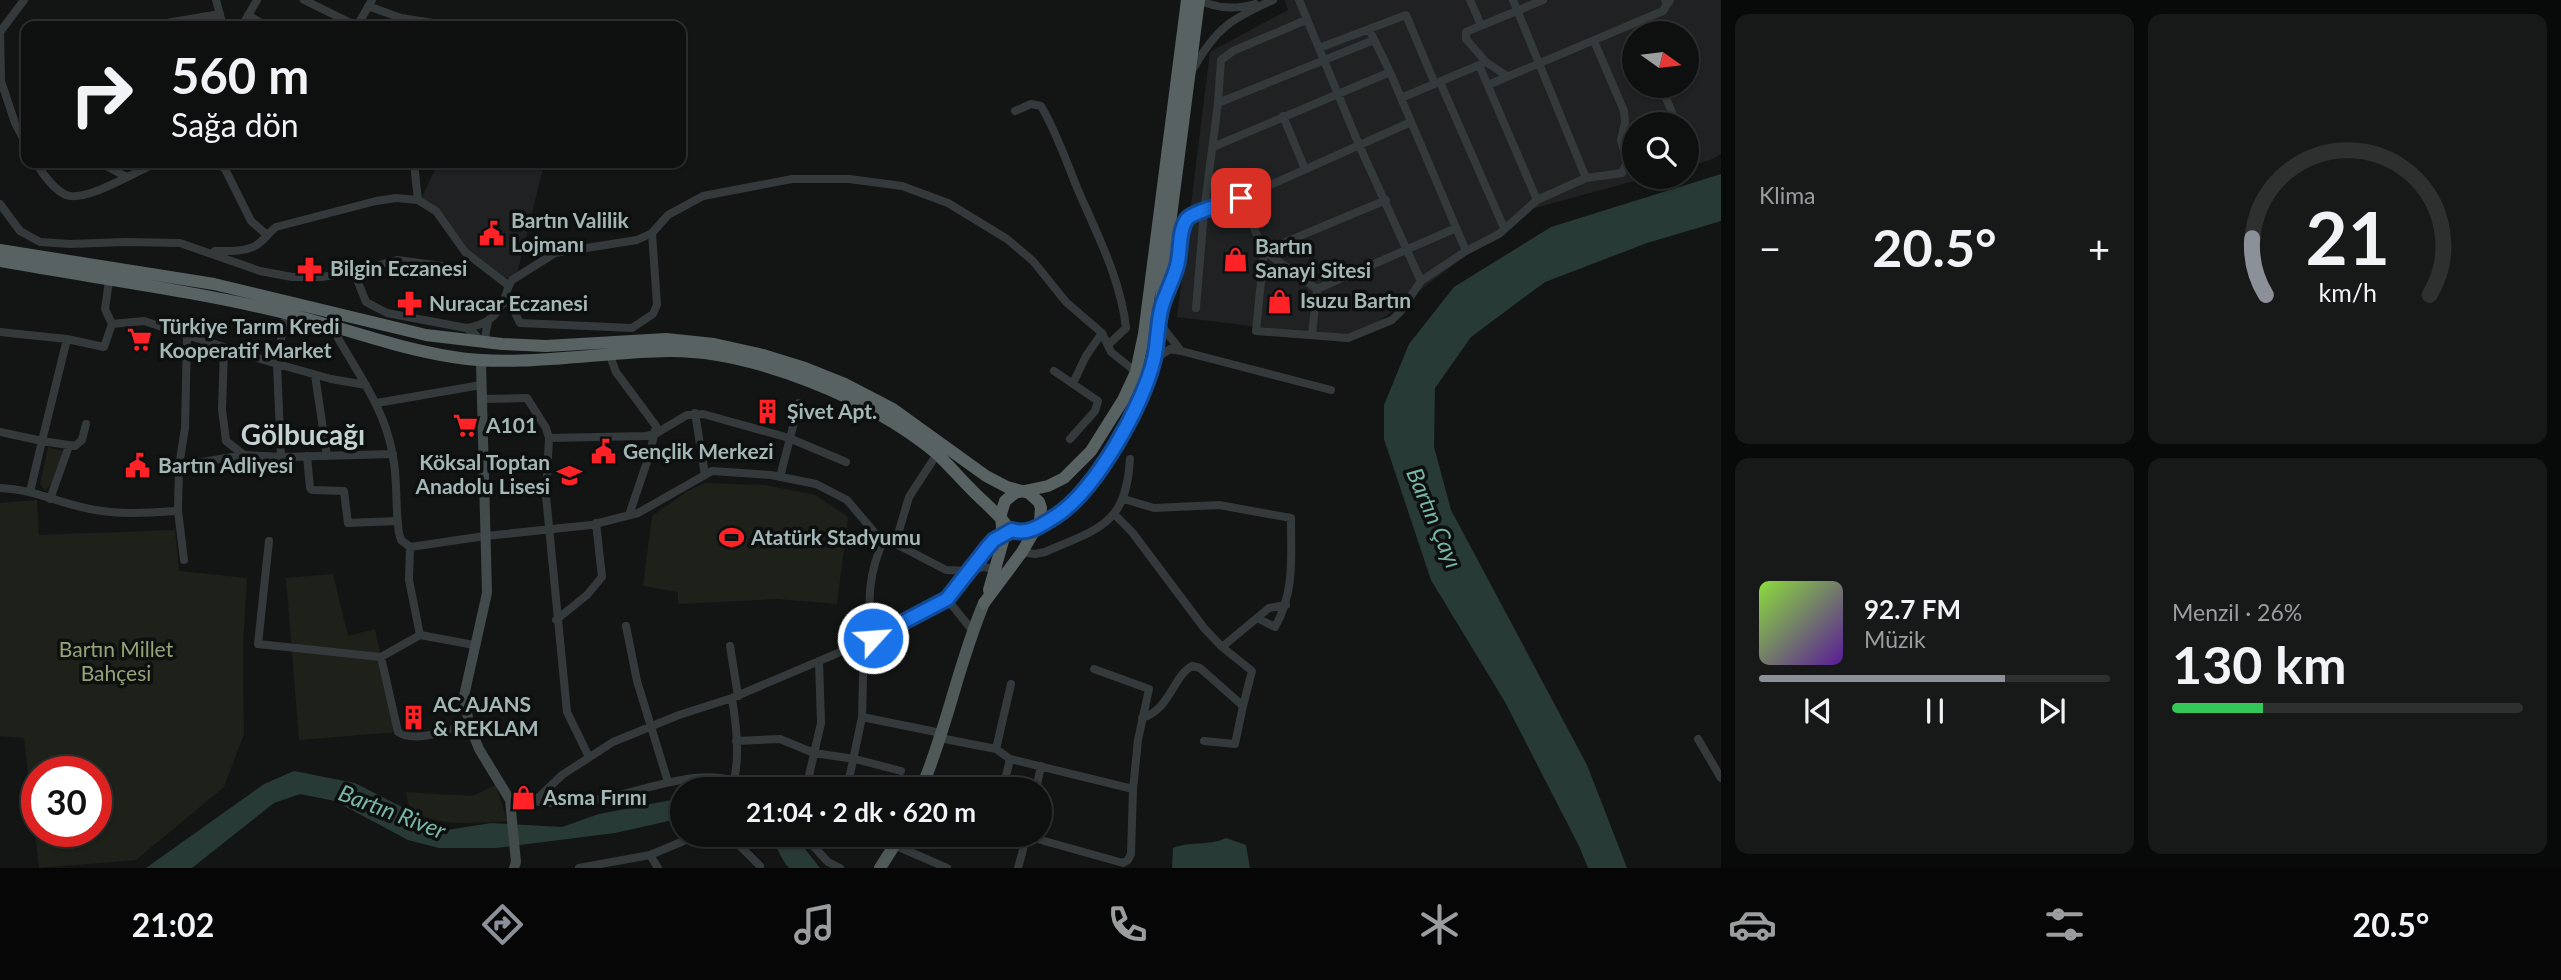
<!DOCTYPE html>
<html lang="tr">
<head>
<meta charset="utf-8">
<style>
	body { margin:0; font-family:Lato,sans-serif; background:#171919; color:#f1f3f6; height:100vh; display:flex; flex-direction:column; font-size:26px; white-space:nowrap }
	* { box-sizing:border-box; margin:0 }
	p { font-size:23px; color:#9b9d9f }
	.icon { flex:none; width:38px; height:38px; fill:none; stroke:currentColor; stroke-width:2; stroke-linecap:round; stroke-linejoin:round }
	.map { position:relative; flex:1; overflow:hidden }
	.sheet { display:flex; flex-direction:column; gap:14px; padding:14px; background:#080909; width:840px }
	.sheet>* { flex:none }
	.top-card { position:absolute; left:21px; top:21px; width:665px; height:147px; border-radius:14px; box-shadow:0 2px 5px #0004,0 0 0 2px #2e3030; background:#0e1010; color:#f1f3f6; overflow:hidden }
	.needle { width:46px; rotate:104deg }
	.tools { position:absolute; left:1622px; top:21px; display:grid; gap:14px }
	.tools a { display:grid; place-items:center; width:77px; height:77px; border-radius:50%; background:#0e1010; box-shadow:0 2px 5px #0004,0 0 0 2px #2e3030; font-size:35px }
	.speed { position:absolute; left:21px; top:756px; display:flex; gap:14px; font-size:35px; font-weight:700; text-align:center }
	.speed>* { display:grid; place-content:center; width:91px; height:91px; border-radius:50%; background:#0e1010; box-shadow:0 2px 5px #0004,0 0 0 2px #2e3030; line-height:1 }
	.speed .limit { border:10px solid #d22; background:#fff; color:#111 }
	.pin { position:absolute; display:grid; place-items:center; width:60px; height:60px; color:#fff; margin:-30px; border-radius:14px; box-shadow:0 4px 10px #0006 }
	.me { position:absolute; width:77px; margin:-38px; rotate:64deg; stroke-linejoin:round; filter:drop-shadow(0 0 5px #0008) }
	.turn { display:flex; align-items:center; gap:24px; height:147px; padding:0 35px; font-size:32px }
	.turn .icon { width:91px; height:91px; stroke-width:2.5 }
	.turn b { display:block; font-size:49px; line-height:60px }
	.big { font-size:52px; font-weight:700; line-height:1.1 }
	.sheet .widget { flex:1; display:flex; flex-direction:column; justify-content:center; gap:10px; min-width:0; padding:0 24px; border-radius:14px; background:#171919 }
	.sheet .dial { align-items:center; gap:0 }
	.dial svg { height:182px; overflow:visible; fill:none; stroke:#2e3030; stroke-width:7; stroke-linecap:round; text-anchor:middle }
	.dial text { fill:#f1f3f6; stroke:none }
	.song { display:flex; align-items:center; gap:21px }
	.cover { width:84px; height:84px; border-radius:10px; background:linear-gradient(135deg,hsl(90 70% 55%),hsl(270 70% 35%)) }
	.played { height:7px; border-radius:4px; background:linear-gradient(90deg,#8c9099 70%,#2e3030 70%) }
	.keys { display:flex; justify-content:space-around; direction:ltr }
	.heat { display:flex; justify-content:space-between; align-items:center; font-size:38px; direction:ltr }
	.charge { height:10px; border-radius:5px; background:linear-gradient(90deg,#34c759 26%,#2e3030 0) }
	.sheet .tiles { flex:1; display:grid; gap:14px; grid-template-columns:repeat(2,1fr) }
	.trip { position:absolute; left:670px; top:777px; width:382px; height:70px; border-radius:35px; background:#0e1010; box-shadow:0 2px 5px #0004,0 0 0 2px #2e3030; font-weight:700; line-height:70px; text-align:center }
	.tabs { display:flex; height:112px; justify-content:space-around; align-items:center; background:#060606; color:#9b9d9f }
	.tabs .icon { width:49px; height:49px }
	.tabs .active { color:#8c9099 }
	.tabs b { font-size:32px; color:#f1f3f6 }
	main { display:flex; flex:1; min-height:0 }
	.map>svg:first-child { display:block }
</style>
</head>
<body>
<main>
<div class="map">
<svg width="1721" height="868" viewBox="0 0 1721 868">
	<rect width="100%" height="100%" fill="#131515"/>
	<!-- built -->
	<path fill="#1f2122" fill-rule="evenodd" d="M1285,0H1721V154L1713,159L1687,167V124H1634V177H1649L1524,211L1372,327L1344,337L1177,317L1210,52L1288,10ZM1634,33H1687V86H1634Z
		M438,163L544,164L517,274L504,279L475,259L421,199Z"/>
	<!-- green -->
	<path fill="#1d2119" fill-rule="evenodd" d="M48,447L62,451V453L53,483L45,490L40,484Z
		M705,483L765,485L815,495L848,517L837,604L778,599L678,604V592L643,586L652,516L688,491Z
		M37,500L39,535L175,530L179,571L247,578L243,647L244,734L224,787L136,860L39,868L24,738L0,736V503ZM37,772H96V831H37Z
		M333,574L348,636L375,629L398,732L299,740L286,578Z
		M496,785L507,821C473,823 441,827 410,811L406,792L473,796Z"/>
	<!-- water -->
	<path fill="#283a36" d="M1721,174V221L1647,243L1545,282L1471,337L1435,388L1434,447L1451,510L1587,765L1627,868H1588L1579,846L1505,702L1431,580L1384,439V405L1409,344L1454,287L1551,227Z
		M294,771L355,783L447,830L491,823L562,827L599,814L682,798V818L615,833L496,848H439L408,840L335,801L300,794L274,803L192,868H146L264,784Z
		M768,835H794L820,868C811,868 798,868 790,868C783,865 776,842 768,835Z
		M1226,838L1246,845L1250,868H1172L1173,848C1190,841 1210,846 1226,838Z"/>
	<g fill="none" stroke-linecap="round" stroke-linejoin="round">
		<!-- minor -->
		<path stroke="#343a3b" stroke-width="8" d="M216,0L223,26
			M304,0L357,26
			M1200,0C1217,9 1237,9 1255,4
			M1299,0L1359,145L1421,281
			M1470,0L1481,25
			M1513,0L1586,178
			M368,6L401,18L452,26
			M248,15L266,26
			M149,26L220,14
			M242,26L257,0
			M357,26L372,0
			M1369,29L1390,72L1466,251
			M0,31L1,81L15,123L26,144
			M0,32L24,0
			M1319,48L1406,15L1435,84
			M1479,65L1537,200
			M1193,69C1216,28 1231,19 1273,0
			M1507,76L1486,62L1466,39V32L1543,0
			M1440,82L1504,228
			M1488,85L1663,11L1668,2
			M1661,86L1676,122
			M1401,98L1484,63
			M1218,103L1374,40
			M1015,111L1031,104L1041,106C1057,133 1066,161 1078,190C1097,234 1121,280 1126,328L1108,345
			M1283,116L1305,169
			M1213,147L1390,72
			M36,163C43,174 53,189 66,195C87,203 136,170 158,163
			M105,163L106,166L127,177
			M216,163L225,169L251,221L266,234
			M414,163L418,200
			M1241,198L1264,251L1256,331L1348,338L1392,320L1400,312L1421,281L1466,251L1499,234L1537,200L1586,178L1622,173L1627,162L1621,140L1625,123L1624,111L1594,41
			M0,204L20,231L40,242L70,244L125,242L180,243L260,271L292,277H322L354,272L366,302L387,313L466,328L475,334L481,342L485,337L488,322
			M215,251C228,251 243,252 255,246C263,242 269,232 276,227L376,201L396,198L418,200L436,211L465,252L508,285
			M1264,251L1386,200
			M1264,251L1317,289
			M354,272L397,260L465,269
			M109,281L105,309L112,324
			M1317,289L1456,228
			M504,300L512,307L520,323L632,328L653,314L657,305L652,233
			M1164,300L1177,266L1183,231L1187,219L1193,214L1241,198L1411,122
			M1196,308L1204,212L1218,103L1221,60L1233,51L1306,20
			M1160,324L1181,351L1331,390
			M466,328C482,326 496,318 503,302C507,294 507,287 512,280L555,253L637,240L652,233L668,215L703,196L792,179H849L902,186L948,203L1007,239L1033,261L1066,302L1102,333L1111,352L1136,372
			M0,332L67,339L104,347L112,324L144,321L267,361L331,379L366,385
			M1312,334L1317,289
			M338,338C360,377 386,411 393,457C398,482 395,508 399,533L401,540L410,547L485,536L591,525L638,513L712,471L771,475L816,484L847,500L875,533L946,570L969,571L984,567L999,570
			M224,348L222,409L226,441L244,455L281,457L393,454
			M609,353L616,372L656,426L650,453L629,515
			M1154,360L1170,349L1181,351
			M1054,371L1098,401L1095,411L1070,439
			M315,375L327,456
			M1073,383L1086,356L1102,333
			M482,399L527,398L546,428L549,438L546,496L567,712L589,757
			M377,403L481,385
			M695,413L705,475
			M0,432L42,441L67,339
			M549,438L646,436L655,434L687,415L703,414L789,438L846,462
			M307,456L310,488L312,490L344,491L348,523L397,521
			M281,457L277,364L284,322
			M179,466L244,455
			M780,477L799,403
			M0,488C32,489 59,503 90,509C119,515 148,513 178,511
			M30,492L42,441L75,446L82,440L86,424
			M50,499L69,446
			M1124,499L1154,508L1219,505L1291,518C1291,557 1295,592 1275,627L1257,618
			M1115,515L1132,532L1204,628L1222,647L1252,671L1243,706L1200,668L1192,666C1173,676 1170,710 1142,718
			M269,541L258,644L381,657L398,732C416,744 450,729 469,724
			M895,544L909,497L937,454
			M410,547L409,580L420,635
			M1022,552L1035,554L1045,552C1100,528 1126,525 1130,459
			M184,560L178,511L179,466L185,428L187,337
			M947,599L972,630
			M556,620L587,595L602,577L596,523
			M626,626L637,681L668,782
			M873,638C867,603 868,571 885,538
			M730,646L738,696
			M1222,647L1269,608L1286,605
			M381,657L420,635L474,645
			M732,698C736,724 740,754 734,780
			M862,717L941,733
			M940,738L996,749L1010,759L1003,789
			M1698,739L1721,778
			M736,741L780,739L814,753L855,759L901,771
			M1204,741L1235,744L1243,706
			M996,749L1011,684
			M1010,759L1133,789L1138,740L1149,689L1094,669
			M806,789L821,723L819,661
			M847,789L862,717L864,642
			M1036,789L1041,766
			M535,801C549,804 553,803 567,801C578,800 589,800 600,799C648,791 707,761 753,789
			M512,808L535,801L562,775L613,742L679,715L732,698L878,636L930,610L947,599L987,548L1005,534
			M721,835L737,843L760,866
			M803,835L828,862L840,868
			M871,835L879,838
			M1023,835L1123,863L1128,860L1131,854L1133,789
			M894,845L947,868
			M650,855L658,868
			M579,868L650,855L698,835
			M1018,868L1027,835"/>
		<!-- tertiary -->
		<path stroke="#343a3b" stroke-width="10" d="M1666,0L1668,2L1669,0"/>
		<!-- secondary -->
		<path stroke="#424a4b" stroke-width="10" d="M481,362L487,593L464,696L469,724L479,749L510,800L516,862L514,868"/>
		<!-- primary -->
		<path stroke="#50595a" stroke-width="12" d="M921,789C947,729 958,664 984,603
			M880,868L901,835"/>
		<!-- trunk -->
		<path stroke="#586263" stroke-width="12" d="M0,250L214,284L426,335L502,344L546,346L666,339L714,344L763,355L805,368L845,384L893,409L986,476L1007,487L1029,493L1039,502L1041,508L1040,521L1022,552L984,603
			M0,261C94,278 189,290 281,312C339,326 394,348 453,357C518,368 600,352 668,351C753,350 871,399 936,453C948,464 958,476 970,488C982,501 997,512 1007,526L1019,532H1025L1065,510L1096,476L1131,418L1148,382L1158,341L1162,286L1199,0
			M989,590L1003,541L1001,514L1005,501L1015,493L1048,486L1064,478L1091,451L1123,400L1136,372L1144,334L1187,0"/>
	</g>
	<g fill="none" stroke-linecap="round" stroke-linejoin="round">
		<defs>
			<path id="route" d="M873,638L947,599L987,548L994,540L1012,530C1028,536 1043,524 1056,516C1096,490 1143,405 1154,359C1158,342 1157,323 1162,306C1166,293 1173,280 1177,266C1181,252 1178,231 1187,219C1192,212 1231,202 1241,198"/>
		</defs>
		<!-- route casing -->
		<use href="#route" stroke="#114b97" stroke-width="18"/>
		<!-- route -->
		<use href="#route" stroke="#1a73e8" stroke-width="12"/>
	</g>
	<!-- icons -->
	<defs>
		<symbol id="civic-bare" viewBox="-9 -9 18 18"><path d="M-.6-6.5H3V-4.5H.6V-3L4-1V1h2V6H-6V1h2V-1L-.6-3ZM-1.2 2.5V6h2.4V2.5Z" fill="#ff2227" stroke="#0e1010" stroke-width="2.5" paint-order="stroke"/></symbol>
		<symbol id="shop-bare" viewBox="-9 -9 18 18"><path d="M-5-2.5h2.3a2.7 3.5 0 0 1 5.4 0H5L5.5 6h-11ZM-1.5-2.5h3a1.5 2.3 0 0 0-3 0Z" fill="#ff2227" stroke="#0e1010" stroke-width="2.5" paint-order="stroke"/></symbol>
		<symbol id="pharmacy-bare" viewBox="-9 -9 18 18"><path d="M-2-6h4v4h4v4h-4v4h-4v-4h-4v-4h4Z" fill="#ff2227" stroke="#0e1010" stroke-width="2.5" paint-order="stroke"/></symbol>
		<symbol id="supermarket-bare" viewBox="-9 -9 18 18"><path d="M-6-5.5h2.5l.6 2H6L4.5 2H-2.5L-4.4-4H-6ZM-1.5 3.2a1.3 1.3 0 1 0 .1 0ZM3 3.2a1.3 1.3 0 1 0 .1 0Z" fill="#ff2227" stroke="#0e1010" stroke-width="2.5" paint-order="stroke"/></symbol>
		<symbol id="building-bare" viewBox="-9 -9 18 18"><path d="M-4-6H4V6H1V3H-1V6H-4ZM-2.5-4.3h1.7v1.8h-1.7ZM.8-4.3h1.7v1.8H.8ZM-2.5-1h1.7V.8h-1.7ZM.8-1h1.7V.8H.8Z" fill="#ff2227" stroke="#0e1010" stroke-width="2.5" paint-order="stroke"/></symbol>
		<symbol id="school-bare" viewBox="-9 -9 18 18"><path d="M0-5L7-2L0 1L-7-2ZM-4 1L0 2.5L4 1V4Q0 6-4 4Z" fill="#ff2227" stroke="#0e1010" stroke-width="2.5" paint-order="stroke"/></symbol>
		<symbol id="stadium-bare" viewBox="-9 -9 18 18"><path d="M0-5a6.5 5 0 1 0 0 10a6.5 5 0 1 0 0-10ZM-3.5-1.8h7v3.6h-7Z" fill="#ff2227" stroke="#0e1010" stroke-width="2.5" paint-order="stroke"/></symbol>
	</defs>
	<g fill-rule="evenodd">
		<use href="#civic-bare" x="474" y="216" width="35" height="35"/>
		<use href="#shop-bare" x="1218" y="242" width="35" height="35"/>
		<use href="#pharmacy-bare" x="292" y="252" width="35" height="35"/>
		<use href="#shop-bare" x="1262" y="284" width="35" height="35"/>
		<use href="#pharmacy-bare" x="392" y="286" width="35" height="35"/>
		<use href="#supermarket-bare" x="122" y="322" width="35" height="35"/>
		<use href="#building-bare" x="750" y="394" width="35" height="35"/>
		<use href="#supermarket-bare" x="448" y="408" width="35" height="35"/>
		<use href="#civic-bare" x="586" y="434" width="35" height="35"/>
		<use href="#civic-bare" x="120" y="448" width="35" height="35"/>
		<use href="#school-bare" x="552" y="458" width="35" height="35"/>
		<use href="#stadium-bare" x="714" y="520" width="35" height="35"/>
		<use href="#building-bare" x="396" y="700" width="35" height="35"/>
		<use href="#shop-bare" x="506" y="780" width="35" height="35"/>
	</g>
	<g text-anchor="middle" stroke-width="7" stroke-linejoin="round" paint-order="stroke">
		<!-- poi labels -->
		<g font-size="21" font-weight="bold" fill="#a3b7b7" stroke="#0e1010" text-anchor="start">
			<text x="511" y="228">Bartın Valilik<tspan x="511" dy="24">Lojmanı</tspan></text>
			<text x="1255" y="254">Bartın<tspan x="1255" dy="24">Sanayi Sitesi</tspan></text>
			<text x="330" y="276">Bilgin Eczanesi</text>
			<text x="1300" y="308">Isuzu Bartın</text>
			<text x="429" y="311">Nuracar Eczanesi</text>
			<text x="159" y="334">Türkiye Tarım Kredi<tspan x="159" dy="24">Kooperatif Market</tspan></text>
			<text x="787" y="419">Şivet Apt.</text>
			<text x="486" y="433">A101</text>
			<text x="623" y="459">Gençlik Merkezi</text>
			<text x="550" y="470" text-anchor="end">Köksal Toptan<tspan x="550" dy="24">Anadolu Lisesi</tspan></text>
			<text x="158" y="473">Bartın Adliyesi</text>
			<text x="751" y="545">Atatürk Stadyumu</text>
			<text x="433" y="712">AC AJANS<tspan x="433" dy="24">&amp; REKLAM</tspan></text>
			<text x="543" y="805">Asma Fırını</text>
		</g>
		<!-- park labels -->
		<g font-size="21" fill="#94a478" stroke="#0e1010">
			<text x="116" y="657">Bartın Millet<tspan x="116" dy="24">Bahçesi</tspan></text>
		</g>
		<!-- water labels -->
		<g font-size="23" font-style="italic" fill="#77b6a8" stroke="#0e1010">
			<text transform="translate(1434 518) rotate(67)" y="8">Bartın Çayı</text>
			<text transform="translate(392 812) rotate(21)" y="8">Bartın River</text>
		</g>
		<!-- district labels -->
		<g font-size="28" font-weight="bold" fill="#c5d2d3" stroke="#0e1010">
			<text x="303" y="445">Gölbucağı</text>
		</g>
	</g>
</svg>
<div class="tools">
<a><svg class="needle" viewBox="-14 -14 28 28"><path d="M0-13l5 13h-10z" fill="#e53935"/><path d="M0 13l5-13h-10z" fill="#9b9d9f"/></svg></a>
<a><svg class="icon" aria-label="search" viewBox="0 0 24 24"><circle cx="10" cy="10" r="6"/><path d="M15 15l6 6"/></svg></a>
</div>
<div class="speed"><div class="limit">30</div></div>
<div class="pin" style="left:1241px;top:198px;background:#d93025"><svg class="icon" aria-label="arrive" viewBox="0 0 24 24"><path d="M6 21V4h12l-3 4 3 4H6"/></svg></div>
<svg class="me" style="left:873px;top:638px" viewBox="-20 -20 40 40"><circle r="17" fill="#1a73e8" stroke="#fff" stroke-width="3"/><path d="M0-11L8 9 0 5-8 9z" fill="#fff"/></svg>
<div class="trip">21:04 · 2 dk · 620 m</div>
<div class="top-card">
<div class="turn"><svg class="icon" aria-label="right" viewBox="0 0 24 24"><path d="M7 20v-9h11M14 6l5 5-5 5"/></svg><div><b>560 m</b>Sağa dön</div></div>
</div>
</div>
<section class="sheet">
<div class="tiles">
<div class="widget"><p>Klima</p>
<div class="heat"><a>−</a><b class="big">20.5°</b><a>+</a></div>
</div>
<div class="widget dial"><svg viewBox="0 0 100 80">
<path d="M14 69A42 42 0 1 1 86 69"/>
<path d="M14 69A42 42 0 0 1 8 44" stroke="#8c9099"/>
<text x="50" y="56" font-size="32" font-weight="700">21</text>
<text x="50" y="72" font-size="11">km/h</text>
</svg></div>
<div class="widget">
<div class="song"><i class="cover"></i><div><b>92.7 FM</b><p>Müzik</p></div></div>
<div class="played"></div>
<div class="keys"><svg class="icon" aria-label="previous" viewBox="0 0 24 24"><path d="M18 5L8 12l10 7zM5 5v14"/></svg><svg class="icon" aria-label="pause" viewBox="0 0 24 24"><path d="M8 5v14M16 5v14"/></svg><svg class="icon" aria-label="next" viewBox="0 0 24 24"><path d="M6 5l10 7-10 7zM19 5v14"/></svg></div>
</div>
<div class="widget"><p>Menzil · 26%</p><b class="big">130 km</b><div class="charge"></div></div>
</div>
</section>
</main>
<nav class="tabs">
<b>21:02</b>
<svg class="icon active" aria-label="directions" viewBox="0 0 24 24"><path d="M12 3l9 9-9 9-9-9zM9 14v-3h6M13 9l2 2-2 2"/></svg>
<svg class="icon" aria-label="music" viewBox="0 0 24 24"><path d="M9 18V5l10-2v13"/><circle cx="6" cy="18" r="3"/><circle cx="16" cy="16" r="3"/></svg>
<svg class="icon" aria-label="phone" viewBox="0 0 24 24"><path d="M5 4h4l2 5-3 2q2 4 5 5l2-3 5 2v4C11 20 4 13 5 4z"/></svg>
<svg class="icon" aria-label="climate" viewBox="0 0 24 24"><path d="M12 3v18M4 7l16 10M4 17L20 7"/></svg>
<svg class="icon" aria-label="car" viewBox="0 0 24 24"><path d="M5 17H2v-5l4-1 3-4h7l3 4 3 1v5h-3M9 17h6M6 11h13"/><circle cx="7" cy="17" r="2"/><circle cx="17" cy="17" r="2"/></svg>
<svg class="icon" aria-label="filters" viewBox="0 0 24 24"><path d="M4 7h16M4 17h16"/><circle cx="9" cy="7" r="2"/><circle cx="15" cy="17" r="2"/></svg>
<b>20.5°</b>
</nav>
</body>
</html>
